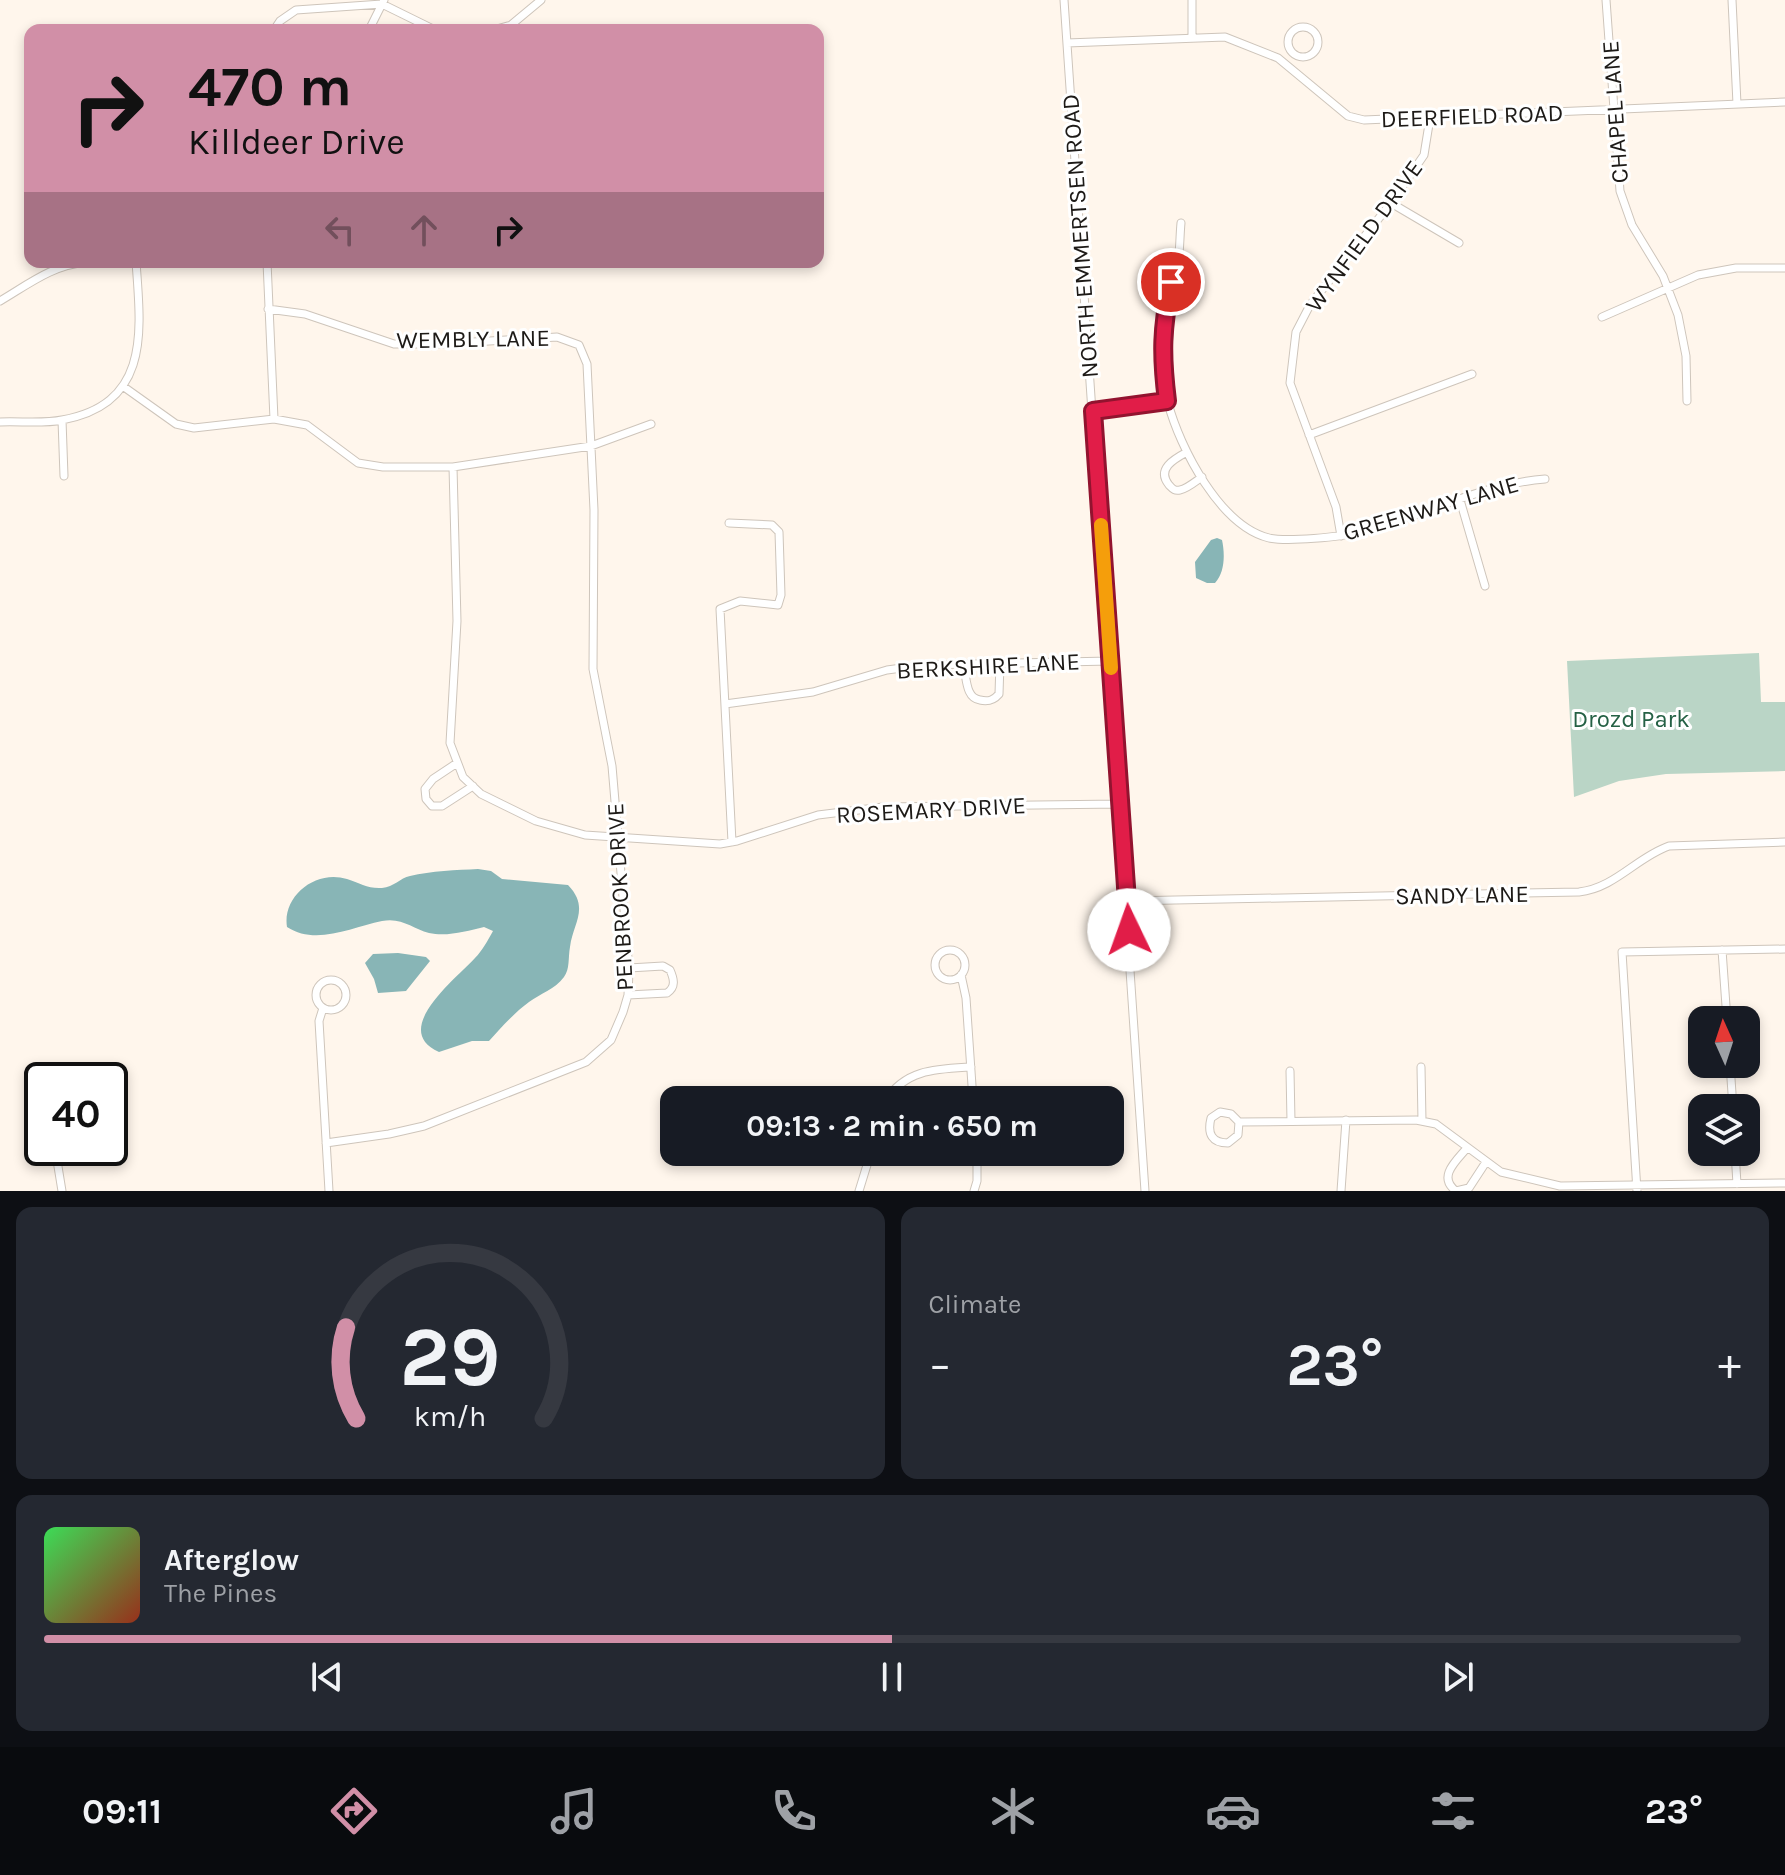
<!DOCTYPE html>
<html lang="en">
<head>
<meta charset="utf-8">
<style>
	body { margin:0; font-family:Karla,sans-serif; background:#242831; color:#f1f3f6; height:100vh; display:flex; flex-direction:column; font-size:30px; white-space:nowrap }
	* { box-sizing:border-box; margin:0 }
	p { font-size:26px; color:#9ea1a6 }
	.icon { flex:none; width:44px; height:44px; fill:none; stroke:currentColor; stroke-width:2; stroke-linecap:round; stroke-linejoin:round }
	.map { position:relative; height:1191px; overflow:hidden }
	.side { display:flex; flex-direction:column; gap:16px; padding:16px; background:#0d0f14; flex:1 }
	.side>* { flex:none }
	.guide { position:absolute; left:24px; top:24px; width:800px; height:244px; border-radius:16px; box-shadow:0 4px 12px #0003; background:#d18fa7; color:#111; overflow:hidden }
	.needle { width:52px; rotate:357deg }
	.buttons { position:absolute; left:1688px; top:1006px; display:grid; gap:16px }
	.buttons a { display:grid; place-items:center; width:72px; height:72px; border-radius:16px; background:#171b24; box-shadow:0 4px 12px #0003; font-size:40px }
	.speed { position:absolute; left:24px; top:1062px; display:flex; gap:16px; font-size:40px; font-weight:700; text-align:center }
	.speed>* { display:grid; place-content:center; width:104px; height:104px; border-radius:50%; background:#171b24; box-shadow:0 4px 12px #0003; line-height:1 }
	.speed .limit { border:4px solid #111; border-radius:12px; background:#fff; color:#111 }
	.pin { position:absolute; display:grid; place-items:center; width:68px; height:68px; color:#fff; margin:-34px; border:4px solid #fff; border-radius:50%; box-shadow:0 2px 8px #0007 }
	.me { position:absolute; width:88px; margin:-44px; rotate:357deg; stroke-linejoin:round; filter:drop-shadow(0 0 6px #0008) }
	.turn { display:flex; align-items:center; gap:28px; height:168px; padding:0 32px; font-size:36px }
	.turn .icon { width:104px; height:104px; stroke-width:2.5 }
	.turn b { display:block; font-size:56px; line-height:68px }
	.lanes { display:flex; align-items:center; height:76px; padding:0 32px; background:#0003; justify-content:center; gap:40px; direction:ltr }
	.lanes .off { opacity:.35 }
	.big { font-size:60px; font-weight:700; line-height:1.1 }
	.side .widget { flex:1; display:flex; flex-direction:column; justify-content:center; gap:12px; min-width:0; padding:0 28px; border-radius:16px; background:#242831 }
	.side .dial { align-items:center; gap:0 }
	.dial svg { height:208px; overflow:visible; fill:none; stroke:#363941; stroke-width:7; stroke-linecap:round; text-anchor:middle }
	.dial text { fill:#f1f3f6; stroke:none }
	.song { display:flex; align-items:center; gap:24px }
	.cover { width:96px; height:96px; border-radius:12px; background:linear-gradient(135deg,hsl(130 70% 55%),hsl(10 70% 35%)) }
	.played { height:8px; border-radius:4px; background:linear-gradient(90deg,#d18fa7 50%,#363941 50%) }
	.keys { display:flex; justify-content:space-around; direction:ltr }
	.heat { display:flex; justify-content:space-between; align-items:center; font-size:44px; direction:ltr }
	.side .tiles { flex:1; display:grid; gap:16px; grid-template-columns:1fr 1fr }
	.widget:last-child { grid-column:span 2 }
	.trip { position:absolute; left:660px; top:1086px; width:464px; height:80px; border-radius:16px; background:#171b24; box-shadow:0 4px 12px #0003; font-weight:700; line-height:80px; text-align:center }
	.tabs { display:flex; height:128px; justify-content:space-around; align-items:center; background:#090b0e; color:#9ea1a6 }
	.tabs .icon { width:56px; height:56px }
	.tabs .current { color:#d18fa7 }
	.tabs b { font-size:36px; color:#f1f3f6 }
	.map>svg:first-child { display:block }
</style>
</head>
<body>
<div class="map">
<svg width="1785" height="1191" viewBox="0 0 1785 1191">
	<rect width="100%" height="100%" fill="#fff6ec"/>
	<!-- green -->
	<path fill="#bad5c6" d="M1759,653L1761,702H1785V771L1666,774L1619,781L1574,797L1567,661Z"/>
	<!-- water -->
	<path fill="#88b5b6" d="M1217,538L1222,540C1225,554 1225,572 1215,583H1207L1196,578L1195,562L1211,540Z
		M478,869L491,871L502,879L568,885C590,908 573,923 570,947C568,958 570,969 564,977C554,990 541,993 529,1002C514,1013 501,1028 489,1041H472L439,1052C389,1030 457,978 475,958C482,951 488,940 493,931L484,927C467,931 447,937 429,933C413,929 402,917 382,921C352,927 316,946 287,927C282,896 316,869 347,879C360,883 368,889 382,888C394,887 400,878 410,876C431,871 457,870 478,869Z
		M398,953L426,957L430,961L406,991L378,993L374,979L365,963L373,954Z"/>
	<g fill="none" stroke-linecap="round" stroke-linejoin="round">
		<defs>
			<path id="minor" d="M1064,0L1145,1191
				M1606,0L1620,191L1632,225L1663,276L1678,315L1686,356L1687,401
				M1732,0L1737,104
				M1288 42a15 15 0 1 1 30 0a15 15 0 1 1-30 0Z
				M274,30L280,21L296,10L382,4L435,30
				M369,30L384,0
				M493,30L511,25L541,0
				M1192,38V0
				M1067,43L1225,37L1278,58L1348,116L1364,120L1785,102
				M1391,203L1459,243
				M1181,223C1180,233 1180,244 1179,253C1175,279 1164,304 1162,330C1161,354 1162,380 1168,403C1180,448 1220,526 1269,538C1287,542 1341,537 1360,532C1422,517 1480,484 1545,479
				M267,262L274,419
				M0,301C29,284 52,265 87,262
				M268,309L305,314L394,344H440L557,337L579,345L587,364L594,510L593,669L612,766L618,837L629,970L628,995L623,1012L611,1040L586,1062L424,1126L389,1134L326,1143
				M1602,317L1698,275L1736,268H1785
				M124,387L176,424L194,428L274,419L307,425L358,463L383,467H453L591,446L651,424
				M1093,411L1167,401
				M62,420L64,476
				M0,422C20,421 43,424 62,420C151,404 141,331 136,262
				M1309,435L1472,374
				M1187,452C1174,459 1156,469 1169,485C1173,489 1174,491 1180,490C1187,489 1196,481 1202,477
				M453,467L457,621L450,743L463,777L481,794L536,821L585,835L720,844L737,841L818,815L883,807L1120,804
				M1460,500L1485,586
				M729,523L772,525L779,532L781,595L778,605L740,601L720,609L732,842
				M1341,536L1336,507L1290,383L1296,332L1310,305L1391,203L1424,155L1430,118
				M963,664C967,677 965,698 980,700C989,702 994,700 999,694L1000,663
				M725,704L813,692L887,670L924,665L1110,661
				M457,763L433,779L425,789L426,799L432,806H442L473,786
				M1127,901L1579,892C1615,888 1637,857 1669,846L1785,842
				M1722,950L1727,1020
				M935 965a15 15 0 1 1 30 0a15 15 0 1 1-30 0Z
				M961,975L966,998L973,1100
				M316 995a15 15 0 1 1 30 0a15 15 0 1 1-30 0Z
				M628,995L667,993C676,987 674,979 670,970L663,966L629,968
				M323,1008L319,1021L329,1191
				M1730,1064L1733,1108
				M1421,1067L1422,1121
				M1290,1071L1291,1121
				M886,1100C906,1069 937,1069 971,1067
				M1239,1122L1238,1135L1228,1143C1212,1143 1207,1134 1211,1118L1220,1112L1231,1114L1239,1122L1416,1120L1436,1124L1501,1172L1560,1186L1785,1183
				M55,1148L62,1191
				M1467,1148C1456,1161 1437,1177 1456,1191L1469,1188L1486,1162
				M1735,1152L1737,1184
				M859,1191L871,1152
				M974,1191L977,1181V1152
				M1341,1191L1346,1120
				M1637,1191L1622,952L1785,949"/>
		</defs>
		<!-- minor casing -->
		<use href="#minor" stroke="#cec5bb" stroke-width="9"/>
		<!-- minor -->
		<use href="#minor" stroke="#fff" stroke-width="7"/>
	</g>
	<g fill="none" stroke-linecap="round" stroke-linejoin="round">
		<defs>
			<path id="route" d="M1129,930L1093,411L1167,401C1161,353 1162,329 1171,282"/>
		</defs>
		<!-- route casing -->
		<use href="#route" stroke="#92132f" stroke-width="20"/>
		<!-- route -->
		<use href="#route" stroke="#e11d48" stroke-width="14"/>
		<!-- slow -->
		<path stroke="#f59e0b" stroke-width="14" d="M1101,525L1111,668"/>
	</g>
	<g text-anchor="middle" stroke-width="6" stroke-linejoin="round" paint-order="stroke">
		<!-- street labels -->
		<g font-size="24" fill="#1d1a17" stroke="#fff">
			<text transform="translate(1615 112) rotate(-94)" y="8">CHAPEL LANE</text>
			<text transform="translate(1472 116) rotate(-2)" y="8">DEERFIELD ROAD</text>
			<text transform="translate(1080 236) rotate(-94)" y="8">NORTH EMMERTSEN ROAD</text>
			<text transform="translate(1364 236) rotate(-54)" y="8">WYNFIELD DRIVE</text>
			<text transform="translate(473 339) rotate(-1)" y="8">WEMBLY LANE</text>
			<text transform="translate(1431 508) rotate(-16)" y="8">GREENWAY LANE</text>
			<text transform="translate(988 666) rotate(-3)" y="8">BERKSHIRE LANE</text>
			<text transform="translate(931 810) rotate(-3)" y="8">ROSEMARY DRIVE</text>
			<text transform="translate(1462 895) rotate(-1)" y="8">SANDY LANE</text>
			<text transform="translate(620 897) rotate(-93)" y="8">PENBROOK DRIVE</text>
		</g>
		<!-- park labels -->
		<g font-size="24" fill="#256145" stroke="#fff">
			<text x="1631" y="727">Drozd Park</text>
		</g>
	</g>
</svg>
<div class="buttons">
<a><svg class="needle" viewBox="-14 -14 28 28"><path d="M0-13l5 13h-10z" fill="#e53935"/><path d="M0 13l5-13h-10z" fill="#9ea1a6"/></svg></a>
<a><svg class="icon" aria-label="layers" viewBox="0 0 24 24"><path d="M12 4l9 5-9 5-9-5zM3 14l9 5 9-5"/></svg></a>
</div>
<div class="speed"><div class="limit">40</div></div>
<div class="pin" style="left:1171px;top:282px;background:#d93025"><svg class="icon" aria-label="arrive" viewBox="0 0 24 24"><path d="M6 21V4h12l-3 4 3 4H6"/></svg></div>
<svg class="me" style="left:1129px;top:930px" viewBox="-20 -20 40 40"><circle r="19" fill="#fff"/><path d="M0-13L10 11 0 6-10 11z" fill="#e11d48"/></svg>
<div class="trip">09:13 · 2 min · 650 m</div>
<div class="guide">
<div class="turn"><svg class="icon" aria-label="right" viewBox="0 0 24 24"><path d="M7 20v-9h11M14 6l5 5-5 5"/></svg><div><b>470 m</b>Killdeer Drive</div></div>
<div class="lanes"><svg class="icon off" aria-label="left" viewBox="0 0 24 24"><path d="M17 20v-9H6M10 6l-5 5 5 5"/></svg><svg class="icon off" aria-label="ahead" viewBox="0 0 24 24"><path d="M12 20V5M6 11l6-6 6 6"/></svg><svg class="icon" aria-label="right" viewBox="0 0 24 24"><path d="M7 20v-9h11M14 6l5 5-5 5"/></svg></div>
</div>
</div>
<section class="side">
<div class="tiles">
<div class="widget dial"><svg viewBox="0 0 100 80">
<path d="M14 69A42 42 0 1 1 86 69"/>
<path d="M14 69A42 42 0 0 1 10 34" stroke="#d18fa7"/>
<text x="50" y="56" font-size="32" font-weight="700">29</text>
<text x="50" y="72" font-size="11">km/h</text>
</svg></div>
<div class="widget"><p>Climate</p>
<div class="heat"><a>−</a><b class="big">23°</b><a>+</a></div>
</div>
<div class="widget">
<div class="song"><i class="cover"></i><div><b>Afterglow</b><p>The Pines</p></div></div>
<div class="played"></div>
<div class="keys"><svg class="icon" aria-label="previous" viewBox="0 0 24 24"><path d="M18 5L8 12l10 7zM5 5v14"/></svg><svg class="icon" aria-label="pause" viewBox="0 0 24 24"><path d="M8 5v14M16 5v14"/></svg><svg class="icon" aria-label="next" viewBox="0 0 24 24"><path d="M6 5l10 7-10 7zM19 5v14"/></svg></div>
</div>
</div>
</section>
<nav class="tabs">
<b>09:11</b>
<svg class="icon current" aria-label="directions" viewBox="0 0 24 24"><path d="M12 3l9 9-9 9-9-9zM9 14v-3h6M13 9l2 2-2 2"/></svg>
<svg class="icon" aria-label="music" viewBox="0 0 24 24"><path d="M9 18V5l10-2v13"/><circle cx="6" cy="18" r="3"/><circle cx="16" cy="16" r="3"/></svg>
<svg class="icon" aria-label="phone" viewBox="0 0 24 24"><path d="M5 4h4l2 5-3 2q2 4 5 5l2-3 5 2v4C11 20 4 13 5 4z"/></svg>
<svg class="icon" aria-label="climate" viewBox="0 0 24 24"><path d="M12 3v18M4 7l16 10M4 17L20 7"/></svg>
<svg class="icon" aria-label="car" viewBox="0 0 24 24"><path d="M5 17H2v-5l4-1 3-4h7l3 4 3 1v5h-3M9 17h6M6 11h13"/><circle cx="7" cy="17" r="2"/><circle cx="17" cy="17" r="2"/></svg>
<svg class="icon" aria-label="filters" viewBox="0 0 24 24"><path d="M4 7h16M4 17h16"/><circle cx="9" cy="7" r="2"/><circle cx="15" cy="17" r="2"/></svg>
<b>23°</b>
</nav>
</body>
</html>
